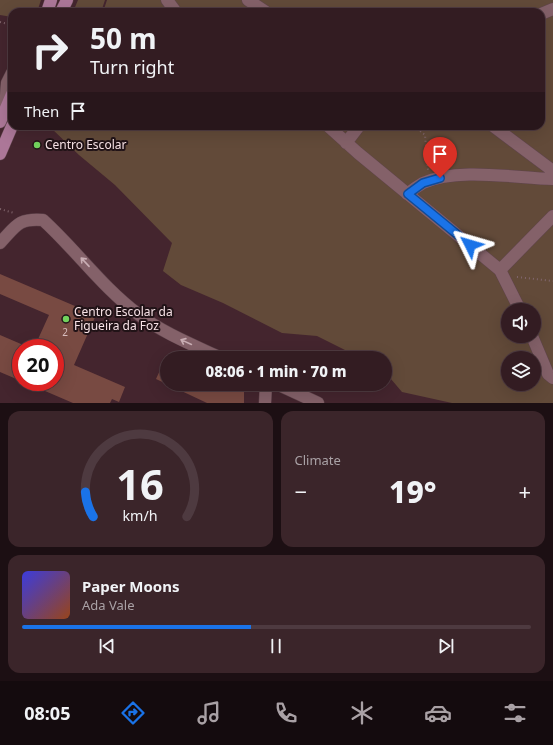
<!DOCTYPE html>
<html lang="en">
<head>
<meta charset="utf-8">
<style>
	body { margin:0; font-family:"Noto Sans",sans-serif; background:#3b252a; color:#f1f3f6; height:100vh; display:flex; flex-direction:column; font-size:15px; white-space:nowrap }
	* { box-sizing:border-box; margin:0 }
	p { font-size:13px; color:#a9a1a5 }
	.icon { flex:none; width:22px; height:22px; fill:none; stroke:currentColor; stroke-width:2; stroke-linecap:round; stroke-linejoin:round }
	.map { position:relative; height:403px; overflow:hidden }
	.panel { display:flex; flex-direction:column; gap:8px; padding:8px; background:#1c0f13; flex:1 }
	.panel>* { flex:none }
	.top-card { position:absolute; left:8px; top:8px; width:537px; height:122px; border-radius:12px; box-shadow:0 4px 16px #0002,0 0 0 1px #4e3a40; background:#331c22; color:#f1f3f6; overflow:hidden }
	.buttons { position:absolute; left:501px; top:303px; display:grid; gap:8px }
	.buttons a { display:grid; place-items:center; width:40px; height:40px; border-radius:50%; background:#331c22; box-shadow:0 4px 16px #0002,0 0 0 1px #4e3a40; font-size:20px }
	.speed { position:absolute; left:12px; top:339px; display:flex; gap:8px; font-size:20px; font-weight:700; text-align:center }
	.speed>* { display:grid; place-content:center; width:52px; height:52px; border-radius:50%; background:#331c22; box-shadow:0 4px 16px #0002,0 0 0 1px #4e3a40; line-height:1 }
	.speed .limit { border:6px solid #d22; background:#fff; color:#111 }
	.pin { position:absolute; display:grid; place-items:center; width:34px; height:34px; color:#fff; margin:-41px -17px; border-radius:50% 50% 50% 0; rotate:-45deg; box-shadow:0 0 4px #0007 }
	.pin .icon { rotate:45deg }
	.me { position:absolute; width:44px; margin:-22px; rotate:310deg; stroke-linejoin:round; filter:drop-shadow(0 0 3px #0008) }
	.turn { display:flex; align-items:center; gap:14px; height:84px; padding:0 16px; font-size:18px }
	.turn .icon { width:52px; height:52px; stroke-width:2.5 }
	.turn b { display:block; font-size:28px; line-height:34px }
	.then { display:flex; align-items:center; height:38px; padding:0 16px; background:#0003; gap:8px; font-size:15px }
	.big { font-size:30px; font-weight:800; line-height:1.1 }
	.panel .widget { flex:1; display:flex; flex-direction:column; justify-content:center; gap:6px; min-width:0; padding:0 14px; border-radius:12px; background:#3b252a }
	.panel .dial { align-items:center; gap:0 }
	.dial svg { height:104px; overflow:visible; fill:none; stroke:#4e3a40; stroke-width:7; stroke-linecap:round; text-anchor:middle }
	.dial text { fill:#f1f3f6; stroke:none }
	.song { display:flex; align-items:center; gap:12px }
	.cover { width:48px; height:48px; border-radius:6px; background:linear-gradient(135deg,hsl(240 70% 55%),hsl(20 70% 35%)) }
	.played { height:4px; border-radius:2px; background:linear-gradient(90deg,#1a73e8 45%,#4e3a40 45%) }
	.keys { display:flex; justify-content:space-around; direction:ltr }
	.heat { display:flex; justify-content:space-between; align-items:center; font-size:22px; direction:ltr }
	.panel .tiles { flex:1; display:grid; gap:8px; grid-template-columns:1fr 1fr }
	.widget:last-child { grid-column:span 2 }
	.trip { position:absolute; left:160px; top:351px; width:232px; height:40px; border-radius:20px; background:#331c22; box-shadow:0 4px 16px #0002,0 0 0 1px #4e3a40; font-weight:800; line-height:40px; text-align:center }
	.tab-bar { display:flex; height:64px; justify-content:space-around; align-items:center; background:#140b0e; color:#a9a1a5 }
	.tab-bar .icon { width:28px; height:28px }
	.tab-bar .current { color:#1a73e8 }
	.tab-bar b { font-size:18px; color:#f1f3f6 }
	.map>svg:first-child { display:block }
</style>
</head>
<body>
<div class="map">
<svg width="553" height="403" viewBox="0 0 553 403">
	<rect width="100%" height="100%" fill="#44252e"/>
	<!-- green -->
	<path fill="#624a39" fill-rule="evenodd" d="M0,0H41L37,12H12V17L0,15Z
		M78,0H105L101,12H73Z
		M107,0H553V403H452L402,392L385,372V358H361L317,336L282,333L223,303L181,285L163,271L172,243L115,185L79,155L49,126H541V12H103ZM508,310H534V336H508ZM508,358H534V384H508Z"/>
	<!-- building -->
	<path fill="#784a42" d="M0,274L96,315L74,365L125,387L119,402L112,399L110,403H73L24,382H55V348H34L49,315L0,294Z
		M0,335L21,344V381L0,372Z
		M167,355V384H235L244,388V403H207L156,379Z"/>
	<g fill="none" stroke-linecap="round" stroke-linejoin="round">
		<defs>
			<path id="minor" d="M167,0L176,12
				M248,0L266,12
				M541,14L553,9
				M5,108L7,83L12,73
				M328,126L358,153L500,270L520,310
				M493,126L553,171
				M346,143L359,126
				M407,194C412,190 418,186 423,183C458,167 515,178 553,179
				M0,243C16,226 18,218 43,220C76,250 102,287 138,314C163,333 193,345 221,358
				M500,270L553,216
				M532,336L548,374L553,378
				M277,384L318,403
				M265,403L266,384"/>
			<path id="major" d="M47,12L51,0
				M61,12L67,0
				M0,122L12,94
				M0,154L12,126"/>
		</defs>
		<!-- minor casing -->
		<use href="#minor" stroke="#5f444c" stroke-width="13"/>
		<!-- major casing -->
		<use href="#major" stroke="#5f444c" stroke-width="13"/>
		<!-- path -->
		<path stroke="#80656c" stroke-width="2" stroke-dasharray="1 3" stroke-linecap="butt" d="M0,22L12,25
			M414,126L425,135L428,170
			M0,209L14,213
			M517,277L553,281"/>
		<!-- minor -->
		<use href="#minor" stroke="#846169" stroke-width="12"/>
		<!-- major -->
		<use href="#major" stroke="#ac7798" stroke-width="12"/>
	</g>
	<!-- one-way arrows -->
	<defs><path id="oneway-shaft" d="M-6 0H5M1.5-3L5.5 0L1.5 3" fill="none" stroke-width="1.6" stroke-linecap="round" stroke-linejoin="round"/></defs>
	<g stroke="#c9aeb4">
		<use href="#oneway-shaft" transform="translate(85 262) rotate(-133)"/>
		<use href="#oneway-shaft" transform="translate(186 342) rotate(-155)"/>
	</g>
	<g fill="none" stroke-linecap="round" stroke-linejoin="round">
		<defs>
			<path id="route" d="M440,178L423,183L408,194L470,245"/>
		</defs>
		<!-- route casing -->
		<use href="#route" stroke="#114b97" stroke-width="10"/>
		<!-- route -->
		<use href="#route" stroke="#1a73e8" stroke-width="7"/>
	</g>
	<!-- markers -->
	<g fill="#72d25d" stroke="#211317" stroke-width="1.5">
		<circle cx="37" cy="145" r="4"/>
		<circle cx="66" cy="319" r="4"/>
	</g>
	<g text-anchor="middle" stroke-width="4" stroke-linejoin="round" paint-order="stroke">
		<!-- number labels -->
		<g font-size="10" fill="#d7bcbd">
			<text x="65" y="336">2</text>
		</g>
		<!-- poi labels -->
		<g font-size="12" fill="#f7e2e6" stroke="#211317" text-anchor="start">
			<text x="45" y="149">Centro Escolar</text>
			<text x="74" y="316">Centro Escolar da<tspan x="74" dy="14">Figueira da Foz</tspan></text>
		</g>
	</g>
</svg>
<div class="buttons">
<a><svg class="icon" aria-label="sound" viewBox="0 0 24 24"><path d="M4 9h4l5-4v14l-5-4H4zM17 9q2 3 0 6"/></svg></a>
<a><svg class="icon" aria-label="layers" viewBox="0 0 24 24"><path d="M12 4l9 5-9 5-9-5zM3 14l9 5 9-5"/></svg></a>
</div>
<div class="speed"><div class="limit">20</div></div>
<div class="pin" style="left:440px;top:178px;background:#d93025"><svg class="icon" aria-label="arrive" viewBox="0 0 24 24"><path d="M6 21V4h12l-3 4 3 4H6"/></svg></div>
<svg class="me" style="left:470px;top:245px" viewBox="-20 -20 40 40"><path d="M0-17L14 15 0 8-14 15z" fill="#1a73e8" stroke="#fff" stroke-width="4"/></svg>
<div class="trip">08:06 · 1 min · 70 m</div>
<div class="top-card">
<div class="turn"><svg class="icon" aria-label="right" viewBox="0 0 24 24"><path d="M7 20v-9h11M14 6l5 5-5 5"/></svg><div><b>50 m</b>Turn right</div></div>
<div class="then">Then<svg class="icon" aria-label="arrive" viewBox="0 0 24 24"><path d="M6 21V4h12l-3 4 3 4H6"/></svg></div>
</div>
</div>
<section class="panel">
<div class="tiles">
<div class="widget dial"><svg viewBox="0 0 100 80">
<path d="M14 69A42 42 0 1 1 86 69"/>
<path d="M14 69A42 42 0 0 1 8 50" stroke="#1a73e8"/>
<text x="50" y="56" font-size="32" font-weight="700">16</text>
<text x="50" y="72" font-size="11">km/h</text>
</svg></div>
<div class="widget"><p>Climate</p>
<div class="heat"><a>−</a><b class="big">19°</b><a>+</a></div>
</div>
<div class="widget">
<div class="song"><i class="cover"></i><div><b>Paper Moons</b><p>Ada Vale</p></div></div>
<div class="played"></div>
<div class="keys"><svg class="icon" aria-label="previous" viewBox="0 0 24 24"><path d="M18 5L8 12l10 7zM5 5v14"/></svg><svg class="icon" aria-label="pause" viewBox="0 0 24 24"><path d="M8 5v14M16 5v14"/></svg><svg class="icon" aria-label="next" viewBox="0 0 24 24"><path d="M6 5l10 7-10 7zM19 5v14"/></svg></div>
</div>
</div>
</section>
<nav class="tab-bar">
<b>08:05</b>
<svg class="icon current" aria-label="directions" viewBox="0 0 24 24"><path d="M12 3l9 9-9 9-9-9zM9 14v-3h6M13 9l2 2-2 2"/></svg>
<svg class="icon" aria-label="music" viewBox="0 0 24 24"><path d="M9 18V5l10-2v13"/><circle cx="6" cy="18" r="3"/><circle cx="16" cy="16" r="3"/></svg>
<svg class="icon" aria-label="phone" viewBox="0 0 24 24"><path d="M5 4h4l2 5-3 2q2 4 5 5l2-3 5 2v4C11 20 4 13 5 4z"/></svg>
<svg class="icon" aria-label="climate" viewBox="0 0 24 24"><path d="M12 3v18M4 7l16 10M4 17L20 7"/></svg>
<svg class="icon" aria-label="car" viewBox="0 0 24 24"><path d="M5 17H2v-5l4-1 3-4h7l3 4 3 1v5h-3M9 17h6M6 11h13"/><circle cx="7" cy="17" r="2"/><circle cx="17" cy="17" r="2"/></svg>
<svg class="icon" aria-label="filters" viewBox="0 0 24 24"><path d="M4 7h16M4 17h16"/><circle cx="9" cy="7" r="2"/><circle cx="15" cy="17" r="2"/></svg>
</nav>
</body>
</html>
